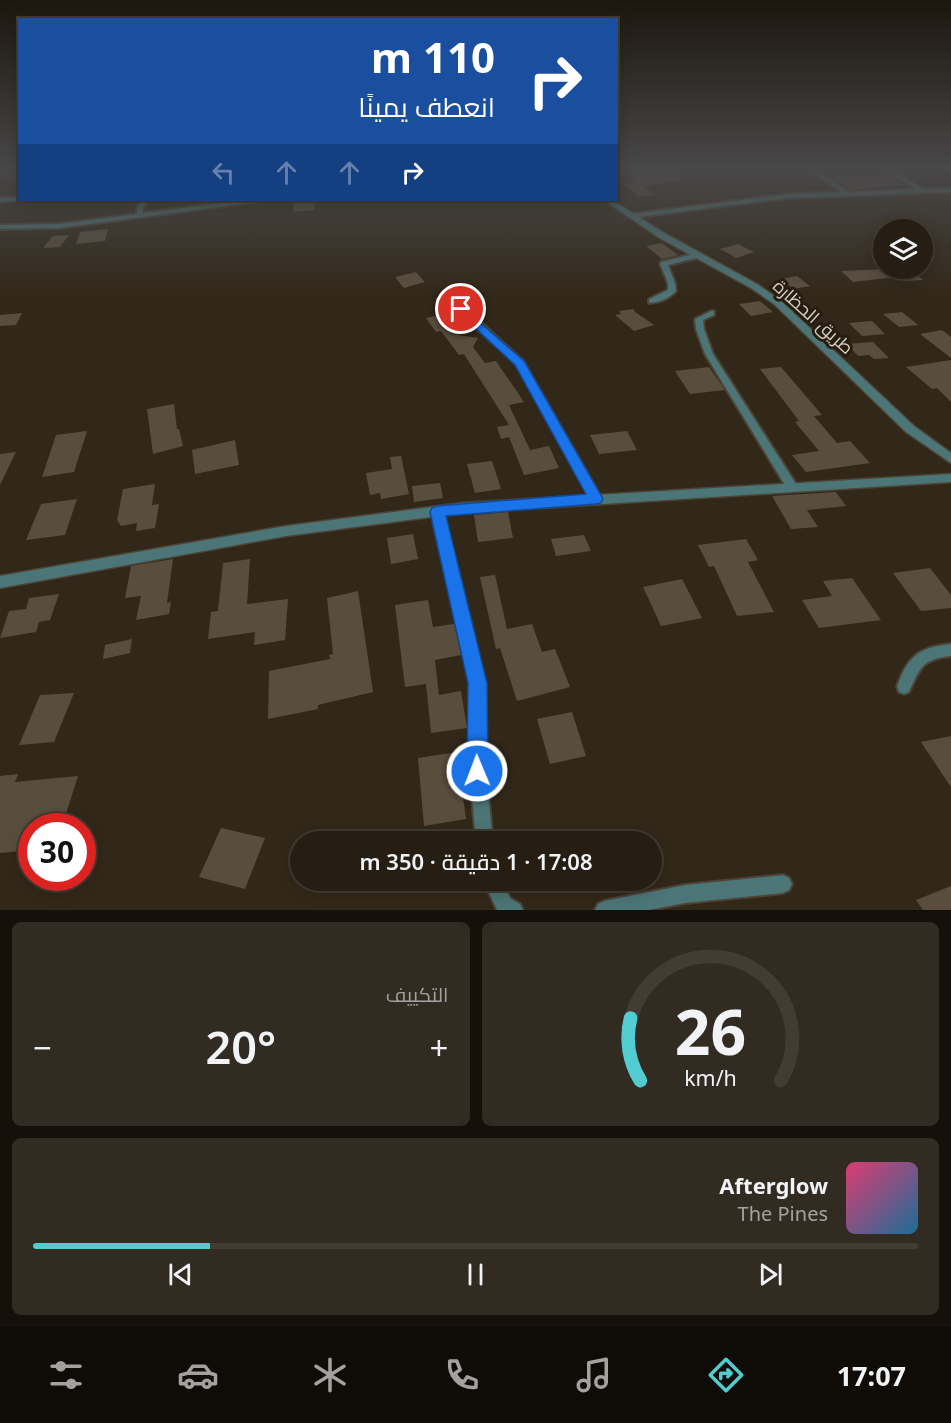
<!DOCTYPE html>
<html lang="ar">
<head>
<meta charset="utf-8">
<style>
	body { margin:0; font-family:"Noto Sans",Cairo,sans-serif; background:#322b21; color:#f1f3f6; direction:rtl; height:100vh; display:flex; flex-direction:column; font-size:22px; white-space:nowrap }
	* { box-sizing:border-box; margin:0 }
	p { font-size:20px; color:#a4a2a0 }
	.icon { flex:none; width:33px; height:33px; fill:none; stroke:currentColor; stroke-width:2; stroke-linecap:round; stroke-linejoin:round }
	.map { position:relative; height:910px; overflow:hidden; direction:ltr }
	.sheet { display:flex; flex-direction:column; gap:12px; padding:12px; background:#15100a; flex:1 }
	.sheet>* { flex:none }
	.hud { position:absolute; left:18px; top:18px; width:600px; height:183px; border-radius:0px; box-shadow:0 3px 15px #0003,0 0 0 2px #423c33; direction:rtl; background:#1a4fa0; color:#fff; overflow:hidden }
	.fabs { position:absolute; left:873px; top:219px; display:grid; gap:12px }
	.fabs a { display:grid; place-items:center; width:60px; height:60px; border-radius:50%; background:#261e13; box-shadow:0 3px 15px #0003,0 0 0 2px #423c33; font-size:30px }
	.speed { position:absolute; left:18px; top:813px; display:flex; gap:12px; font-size:30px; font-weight:700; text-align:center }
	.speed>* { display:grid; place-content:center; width:78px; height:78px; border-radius:50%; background:#261e13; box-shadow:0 3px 15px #0003,0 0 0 2px #423c33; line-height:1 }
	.speed .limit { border:9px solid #d22; background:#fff; color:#111 }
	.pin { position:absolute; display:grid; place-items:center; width:51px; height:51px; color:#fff; margin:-26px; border:3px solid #fff; border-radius:50%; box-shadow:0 2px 6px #0007 }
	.me { position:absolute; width:66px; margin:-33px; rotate:359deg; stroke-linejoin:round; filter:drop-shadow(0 0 4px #0008) }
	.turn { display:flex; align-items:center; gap:21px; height:126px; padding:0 24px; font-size:27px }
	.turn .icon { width:78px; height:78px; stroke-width:2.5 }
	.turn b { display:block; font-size:42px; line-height:51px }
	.lanes { display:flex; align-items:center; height:57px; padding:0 24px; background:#0003; justify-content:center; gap:30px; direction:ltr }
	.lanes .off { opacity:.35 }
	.big { font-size:45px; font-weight:600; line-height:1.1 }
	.sheet .widget { flex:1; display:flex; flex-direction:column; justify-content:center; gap:9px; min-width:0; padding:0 21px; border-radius:9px; background:#322b21 }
	.sheet .dial { align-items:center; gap:0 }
	.dial svg { height:156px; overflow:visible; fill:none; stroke:#423c33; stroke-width:7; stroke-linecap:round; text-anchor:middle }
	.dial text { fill:#f1f3f6; stroke:none }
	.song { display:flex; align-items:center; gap:18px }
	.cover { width:72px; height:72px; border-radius:9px; background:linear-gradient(135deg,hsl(340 70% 55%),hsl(200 70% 35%)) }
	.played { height:6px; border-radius:3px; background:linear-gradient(90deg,#52ccd0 20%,#423c33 20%) }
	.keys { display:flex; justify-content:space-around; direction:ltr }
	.heat { display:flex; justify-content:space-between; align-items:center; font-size:33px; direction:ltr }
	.sheet .tiles { flex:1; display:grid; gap:12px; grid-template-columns:1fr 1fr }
	.widget:last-child { grid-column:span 2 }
	.trip { position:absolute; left:290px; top:831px; width:372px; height:60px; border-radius:30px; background:#261e13; box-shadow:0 3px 15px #0003,0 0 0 2px #423c33; font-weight:600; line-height:60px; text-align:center; direction:rtl }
	.tab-bar { display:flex; height:96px; justify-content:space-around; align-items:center; background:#0f0c08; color:#a4a2a0 }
	.tab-bar .icon { width:42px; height:42px }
	.tab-bar .active { color:#52ccd0 }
	.tab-bar b { font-size:27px; color:#f1f3f6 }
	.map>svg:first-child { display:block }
</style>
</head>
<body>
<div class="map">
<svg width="951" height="910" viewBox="0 0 951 910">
	<rect width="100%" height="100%" fill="#322819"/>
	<!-- building -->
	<path fill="#594e3e" d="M639,167H669L684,181L644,186L654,195L638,196L624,184L636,182L625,172L642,170Z
		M888,175L905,185L850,190L833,178Z
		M292,200H313L315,210L294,212Z
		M108,229L105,241L76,244L80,232Z
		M69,235L60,247L43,248L53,236Z
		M662,243L678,255L662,259L646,246Z
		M738,244L754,252L736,258L720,249Z
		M909,268L923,280L905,281L896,272V277L853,282L841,271Z
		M416,272L425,282L404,288L395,277Z
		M797,276L810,286L794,289L781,279Z
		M760,301L773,312L751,316L739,304Z
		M634,309V311L654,325L634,331L615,315L621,314L619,311Z
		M902,312L918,325L899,327L883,314Z
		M22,313L16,325L0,326V315Z
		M444,314L459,335L478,338L473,347L485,363L496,361L524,402L509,405L530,450L549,446L559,468L524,475L509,437L501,439L497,427L509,425L464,354L459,355L441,331L436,332L426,318Z
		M872,321L885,334L862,336L849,323Z
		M942,330L951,337V358L920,334Z
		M873,342L889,358L874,359L869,355L858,356L847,344Z
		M951,360V402L937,388L932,389L906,367Z
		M709,367L725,390L690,394L675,371Z
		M781,367L822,415L814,416L837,443L850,441L870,463L806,472L792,455L819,451L795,422L799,421L760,369Z
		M174,404L177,429H179L183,446L153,454L147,409Z
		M87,431L74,472L42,477L56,435Z
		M627,431L637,450L599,454L590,435Z
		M235,440L239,465L195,474L192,450Z
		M16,452L0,485V454Z
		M401,456L409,494L381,499L380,493L370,495L366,473L392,469L390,457Z
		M492,461L501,489L475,493L467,464Z
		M440,483L443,498L414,502L412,486Z
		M155,484L152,505L159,504L155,528L136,531L137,523L121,526L117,520L123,489Z
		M836,492L846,506L807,510L818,527L791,529L772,496Z
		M77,499L65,535L26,540L41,504Z
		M508,512L513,538L478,542L474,515Z
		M413,534L418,559L391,564L387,538Z
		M584,535L591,551L556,556L551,539Z
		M746,539L758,560L748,562L774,612L737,616L714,566L709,567L698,545Z
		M173,559L167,603L171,602L169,614L136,620L141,596L125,598L131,566Z
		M250,559L247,604L288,599L285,640L254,645L255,632L208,639L211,612L218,611L223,563Z
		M930,568L951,595V608L921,611L893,573Z
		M495,575L507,629L532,624L542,652L555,649L570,687L517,701L500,648L496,649L480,577Z
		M852,578L881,620L819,628L802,600L832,596L823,581Z
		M682,579L702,618L661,626L643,587Z
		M358,591L373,692L318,705V709L268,719L269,671L330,659L329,655L333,654L327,598Z
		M59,594L50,620L39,622L36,632L0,638L9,611L26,609L29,598Z
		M428,600L433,627L454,624L461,655L435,660L439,695L461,691L467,728L431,733L426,684L405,687L395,605Z
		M132,639L130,653L103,659L105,645Z
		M74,693L54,742L19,745L40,695Z
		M572,712L586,756L550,764L537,719Z
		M951,736V787L921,742Z
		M457,752L466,819L424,826L418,758Z
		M18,774L15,782L78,776L62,826H32V850L0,853V776Z
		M221,828L265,838L245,889L199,877Z
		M951,886V910H923L916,900Z"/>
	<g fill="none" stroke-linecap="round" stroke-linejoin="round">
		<defs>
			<path id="minor" d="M807,167H814L849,192L916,189L880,167H888L923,189L951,188V192L788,198L631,218L628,216L631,214L788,194L841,192Z
				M944,167H951V172Z
				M20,197V200H22L0,202V198Z
				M143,200H149L143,207V213L246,200H259L256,202L59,228L0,229V225L59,224L137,214V207Z
				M697,253H700V257L668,265L675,283L676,291C670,298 659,303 649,303V299L668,290V283L660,264L661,262Z
				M458,307H464L523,361L602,499L600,502H592L516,364L458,311Z
				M711,311H714V315L703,320L704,329L713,354L796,484L798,487L796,490H788L705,354L696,329L695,319Z
				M437,507L441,508L443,511L484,683L486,717L484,753L493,842H476L468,753L472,717L470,683L431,511L433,508Z
				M951,644V656C923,659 920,667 909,692L904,694L899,692L897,687C907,657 919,647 951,644Z
				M783,875L789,878L792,884L789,890L783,893L685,903L649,910H595L598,904L604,901L685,885Z
				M483,880H502L510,898L520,904L523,910H497Z"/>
			<path id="tertiary" d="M604,200H612L664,233L757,284L780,300L914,426L951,453V463L906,432L774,304L751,288L658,237Z
				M951,474V482L462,513L286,536L0,588V576L286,526L462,503Z"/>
		</defs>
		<!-- minor casing -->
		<use href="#minor" stroke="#4c4335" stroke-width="4"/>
		<!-- tertiary casing -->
		<use href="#tertiary" stroke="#4c4335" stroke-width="3"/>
		<!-- minor -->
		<use href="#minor" fill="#4c7577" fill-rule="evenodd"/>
		<!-- tertiary -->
		<use href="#tertiary" fill="#4c7577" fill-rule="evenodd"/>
	</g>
	<!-- sky -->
	<linearGradient id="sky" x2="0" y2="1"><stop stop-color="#1c160e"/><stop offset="0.57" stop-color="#494849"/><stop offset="1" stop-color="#494849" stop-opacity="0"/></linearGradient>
	<rect width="951" height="295" fill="url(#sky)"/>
	<!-- route -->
	<path fill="#1a73e8" stroke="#114b97" stroke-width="1.5" d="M461,306L524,361L603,499L601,503L596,504L446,516L487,683L488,771L485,779L477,782L470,779L467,771L468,683L430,512L432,508L437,506L586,494L515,365L457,311V307Z"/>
	<g text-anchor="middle" stroke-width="6" stroke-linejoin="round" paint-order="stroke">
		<!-- far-street labels -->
		<g font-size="18" fill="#d7d0c7" stroke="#281e10">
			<text transform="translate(813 317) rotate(42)" y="6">طريق الحظارة</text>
		</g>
	</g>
</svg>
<div class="fabs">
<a><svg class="icon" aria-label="layers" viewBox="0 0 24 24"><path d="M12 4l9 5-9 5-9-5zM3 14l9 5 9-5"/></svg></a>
</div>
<div class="speed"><div class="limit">30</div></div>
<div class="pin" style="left:461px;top:309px;background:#d93025"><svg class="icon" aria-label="arrive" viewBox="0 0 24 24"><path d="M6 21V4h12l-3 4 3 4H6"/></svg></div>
<svg class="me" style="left:477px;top:771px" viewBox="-20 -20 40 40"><circle r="17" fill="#1a73e8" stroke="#fff" stroke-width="3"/><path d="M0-11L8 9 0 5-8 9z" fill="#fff"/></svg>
<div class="trip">17:08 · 1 دقيقة · 350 m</div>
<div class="hud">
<div class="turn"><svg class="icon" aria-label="right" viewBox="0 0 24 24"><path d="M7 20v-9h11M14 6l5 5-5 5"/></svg><div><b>110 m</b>انعطف يمينًا</div></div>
<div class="lanes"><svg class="icon off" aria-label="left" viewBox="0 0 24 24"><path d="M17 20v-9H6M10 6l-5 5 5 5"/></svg><svg class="icon off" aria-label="ahead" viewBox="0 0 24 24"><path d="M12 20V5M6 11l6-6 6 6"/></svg><svg class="icon off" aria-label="ahead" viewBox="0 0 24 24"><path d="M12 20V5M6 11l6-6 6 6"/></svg><svg class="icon" aria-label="right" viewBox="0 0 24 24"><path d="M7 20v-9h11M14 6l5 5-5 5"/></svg></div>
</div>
</div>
<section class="sheet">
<div class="tiles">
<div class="widget dial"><svg viewBox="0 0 100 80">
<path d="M14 69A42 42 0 1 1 86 69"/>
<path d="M14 69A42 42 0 0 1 9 37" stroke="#52ccd0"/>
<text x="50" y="56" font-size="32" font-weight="700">26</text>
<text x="50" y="72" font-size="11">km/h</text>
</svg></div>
<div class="widget"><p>التكييف</p>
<div class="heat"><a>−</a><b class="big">20°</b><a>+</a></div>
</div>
<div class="widget">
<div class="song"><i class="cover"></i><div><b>Afterglow</b><p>The Pines</p></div></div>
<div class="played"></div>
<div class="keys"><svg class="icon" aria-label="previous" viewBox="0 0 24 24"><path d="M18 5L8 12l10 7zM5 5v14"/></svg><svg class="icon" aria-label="pause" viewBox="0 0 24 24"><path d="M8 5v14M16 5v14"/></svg><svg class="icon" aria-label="next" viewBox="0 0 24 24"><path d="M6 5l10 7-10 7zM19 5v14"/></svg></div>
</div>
</div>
</section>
<nav class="tab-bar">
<b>17:07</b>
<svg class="icon active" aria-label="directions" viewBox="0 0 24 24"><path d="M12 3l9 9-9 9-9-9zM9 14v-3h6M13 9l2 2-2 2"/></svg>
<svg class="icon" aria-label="music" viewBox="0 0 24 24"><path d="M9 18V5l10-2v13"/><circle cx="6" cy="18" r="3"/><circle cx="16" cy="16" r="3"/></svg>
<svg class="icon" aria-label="phone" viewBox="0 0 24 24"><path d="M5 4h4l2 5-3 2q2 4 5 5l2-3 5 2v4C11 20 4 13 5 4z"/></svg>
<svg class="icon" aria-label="climate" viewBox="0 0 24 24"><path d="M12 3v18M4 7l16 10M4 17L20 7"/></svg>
<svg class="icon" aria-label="car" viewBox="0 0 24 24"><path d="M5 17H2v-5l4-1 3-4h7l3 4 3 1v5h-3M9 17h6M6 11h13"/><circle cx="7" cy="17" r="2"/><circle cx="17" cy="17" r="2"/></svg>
<svg class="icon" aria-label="filters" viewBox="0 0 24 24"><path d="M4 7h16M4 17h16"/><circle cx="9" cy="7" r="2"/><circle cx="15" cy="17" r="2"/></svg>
</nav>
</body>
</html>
